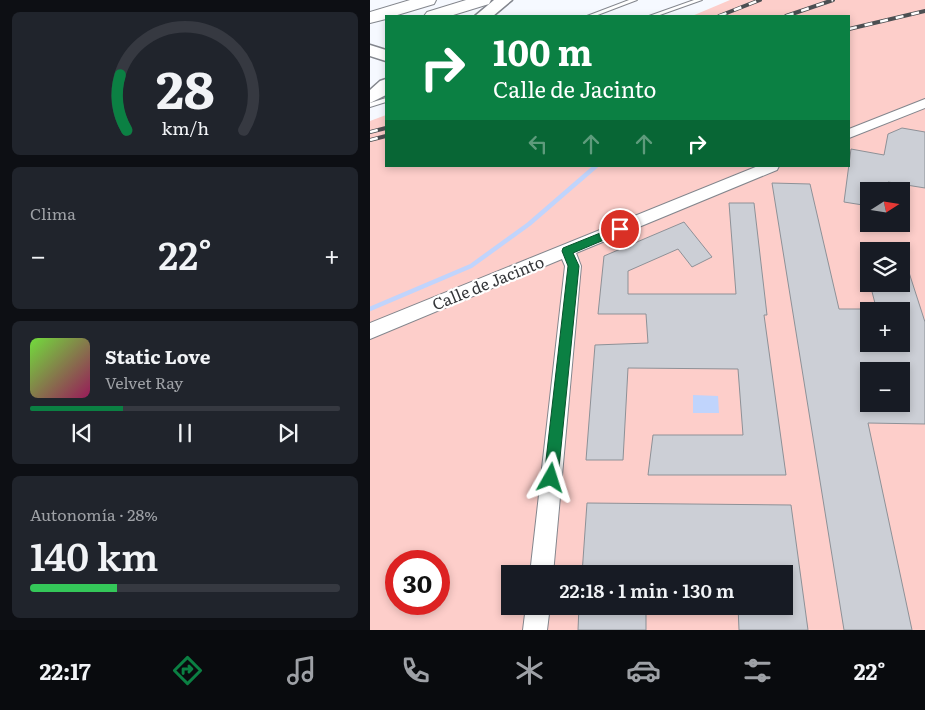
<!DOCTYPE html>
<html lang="es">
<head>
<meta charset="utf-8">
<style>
	body { margin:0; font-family:Literata,serif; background:#20242c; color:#f1f3f6; height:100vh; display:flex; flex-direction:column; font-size:19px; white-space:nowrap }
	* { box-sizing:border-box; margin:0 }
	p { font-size:16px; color:#9ea1a6 }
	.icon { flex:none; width:28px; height:28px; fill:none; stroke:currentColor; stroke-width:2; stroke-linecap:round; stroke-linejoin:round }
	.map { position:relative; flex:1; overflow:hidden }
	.drawer { display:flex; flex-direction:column; gap:12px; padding:12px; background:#0d0f14; width:370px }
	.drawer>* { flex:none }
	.banner { position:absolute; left:15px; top:15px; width:465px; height:152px; border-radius:0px; box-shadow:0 2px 8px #0003; background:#0b8043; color:#fff; overflow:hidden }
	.needle { width:32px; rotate:78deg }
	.buttons { position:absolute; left:490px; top:182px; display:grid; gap:10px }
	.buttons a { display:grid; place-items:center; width:50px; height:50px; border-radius:0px; background:#171b24; box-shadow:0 2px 8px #0003; font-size:25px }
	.speed { position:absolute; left:15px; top:550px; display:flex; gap:10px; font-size:25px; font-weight:700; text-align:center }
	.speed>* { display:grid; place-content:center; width:65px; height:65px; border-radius:50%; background:#171b24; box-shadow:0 2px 8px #0003; line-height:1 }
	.speed .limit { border:8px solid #d22; background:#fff; color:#111 }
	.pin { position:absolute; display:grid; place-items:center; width:42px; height:42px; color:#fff; margin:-21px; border:2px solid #fff; border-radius:50%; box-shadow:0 1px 5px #0007 }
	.me { position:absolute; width:55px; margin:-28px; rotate:6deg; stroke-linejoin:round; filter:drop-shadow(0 0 4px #0008) }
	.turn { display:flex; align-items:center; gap:18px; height:105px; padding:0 25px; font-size:22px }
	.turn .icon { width:65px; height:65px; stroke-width:2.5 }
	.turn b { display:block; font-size:35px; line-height:42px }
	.lanes { display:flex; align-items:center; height:48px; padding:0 25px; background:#0003; justify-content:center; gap:25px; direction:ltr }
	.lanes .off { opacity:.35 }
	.big { font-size:38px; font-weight:600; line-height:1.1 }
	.drawer .card { flex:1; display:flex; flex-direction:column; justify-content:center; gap:8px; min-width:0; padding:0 18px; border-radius:8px; background:#20242c }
	.drawer .dial { align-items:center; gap:0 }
	.dial svg { height:130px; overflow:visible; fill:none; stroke:#363941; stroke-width:7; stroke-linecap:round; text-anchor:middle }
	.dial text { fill:#f1f3f6; stroke:none }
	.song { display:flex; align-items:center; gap:15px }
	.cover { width:60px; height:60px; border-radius:8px; background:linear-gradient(135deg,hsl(100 70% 55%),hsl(330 70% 35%)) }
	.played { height:5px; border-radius:2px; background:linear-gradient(90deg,#0b8043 30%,#363941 30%) }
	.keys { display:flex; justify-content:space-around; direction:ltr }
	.heat { display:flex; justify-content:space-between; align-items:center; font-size:28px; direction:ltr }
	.charge { height:8px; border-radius:4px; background:linear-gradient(90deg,#34c759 28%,#363941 0) }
	.trip { position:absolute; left:131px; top:565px; width:292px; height:50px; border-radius:0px; background:#171b24; box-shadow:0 2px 8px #0003; font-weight:600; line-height:50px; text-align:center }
	.tab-bar { display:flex; height:80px; justify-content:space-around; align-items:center; background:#090b0e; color:#9ea1a6 }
	.tab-bar .icon { width:35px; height:35px }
	.tab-bar .on { color:#0b8043 }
	.tab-bar b { font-size:22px; color:#f1f3f6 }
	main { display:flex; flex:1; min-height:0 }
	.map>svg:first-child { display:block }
</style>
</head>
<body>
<main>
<section class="drawer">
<div class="card dial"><svg viewBox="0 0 100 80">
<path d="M14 69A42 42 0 1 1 86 69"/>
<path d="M14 69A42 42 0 0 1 10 35" stroke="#0b8043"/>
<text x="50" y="56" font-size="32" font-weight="700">28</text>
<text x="50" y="72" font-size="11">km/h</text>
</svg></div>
<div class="card"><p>Clima</p>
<div class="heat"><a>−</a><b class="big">22°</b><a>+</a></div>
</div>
<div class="card">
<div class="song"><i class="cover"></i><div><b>Static Love</b><p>Velvet Ray</p></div></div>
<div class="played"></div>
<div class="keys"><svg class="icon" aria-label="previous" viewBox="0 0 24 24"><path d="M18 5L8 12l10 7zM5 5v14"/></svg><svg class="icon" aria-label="pause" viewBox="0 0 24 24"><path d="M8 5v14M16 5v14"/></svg><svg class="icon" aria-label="next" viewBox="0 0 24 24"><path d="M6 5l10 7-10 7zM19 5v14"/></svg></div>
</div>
<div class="card"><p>Autonomía · 28%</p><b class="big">140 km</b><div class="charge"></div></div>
</section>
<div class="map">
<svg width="555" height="630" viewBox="0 0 555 630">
	<rect width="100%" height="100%" fill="#f6f9ff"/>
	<!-- green -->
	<path fill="#fdceca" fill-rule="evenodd" d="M360,0H555V630H0V121L16,115V166H479V16H322ZM499,191H531V224H499ZM499,251H531V284H499ZM499,311H531V344H499ZM499,371H531V404H499ZM26,561H69V604H26ZM140,574H415V606H140Z"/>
	<!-- water -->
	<path fill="#c0d4fc" d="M323,395L348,396L349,413H323Z"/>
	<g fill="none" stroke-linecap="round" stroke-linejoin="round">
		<!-- stream -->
		<path stroke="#c0d4fc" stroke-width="4.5" d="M0,309L101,266L159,224L226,166"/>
	</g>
	<!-- building -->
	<path fill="#cccfd6" stroke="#8d9197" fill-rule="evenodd" d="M532,128L555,132V188L518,182L517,191H499V206L474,202L481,149L514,155L518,134Z
		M402,183L440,184L469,309H499V344H531V311H507L500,284H531V257H534L555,322V424L498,423L542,630H474ZM499,371H531V404H499Z
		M359,203H384L397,315H394L416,475H278L283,435H373L368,369L258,368L253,460H216L225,345L278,343L276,314H228L234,256L314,222L342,257L322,267L308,249L258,271V294H366Z
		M217,503L421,505L438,630H369L368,606H415V574H212Z
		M209,606H276V630H208Z"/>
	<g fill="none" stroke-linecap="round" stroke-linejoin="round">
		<defs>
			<path id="lane" d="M259,0H267L225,16H217Z
				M324,0H332L287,16H279Z
				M16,98V102L0,107V103Z"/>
			<path id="street" d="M555,99V108L479,138V129Z
				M388,166H409L407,170L206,253L211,266L183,574H160L195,266L192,259L0,339V323Z
				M156,606H180L177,630H153Z"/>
			<path id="secondary" d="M124,0H142L123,16H105Z
				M0,45L16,50V61L0,56Z
				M16,79V95L0,103V90L10,81Z"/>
			<path id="highway" d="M40,0H66L64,4L24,16H16V19L0,23V12Z
				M96,0H121L119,4L80,16H54L57,12Z"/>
		</defs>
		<!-- lane casing -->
		<use href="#lane" stroke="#83868d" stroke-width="2"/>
		<!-- street casing -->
		<use href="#street" stroke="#83868d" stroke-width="2"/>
		<!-- secondary casing -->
		<use href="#secondary" stroke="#83868d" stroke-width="3"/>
		<!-- highway casing -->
		<use href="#highway" stroke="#83868d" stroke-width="2"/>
		<!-- lane -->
		<use href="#lane" fill="#fff" fill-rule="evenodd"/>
		<!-- street -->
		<use href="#street" fill="#fff" fill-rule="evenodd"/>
		<!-- secondary -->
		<use href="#secondary" fill="#fff" fill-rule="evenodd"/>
		<!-- highway -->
		<use href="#highway" fill="#fff" fill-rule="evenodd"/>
		<defs>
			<path id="rail" d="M349,16L390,0
				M416,16L463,0
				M479,29L555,11
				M0,132L16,128
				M0,140L16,136"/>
		</defs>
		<!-- rail casing -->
		<use href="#rail" stroke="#4c4f52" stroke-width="4"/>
		<!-- rail -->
		<use href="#rail" stroke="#fff" stroke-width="2.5" stroke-dasharray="8" stroke-linecap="butt"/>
	</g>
	<!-- route -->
	<path fill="#0b8043" stroke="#07532c" d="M250,225L255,229L253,232L203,253L209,266L188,478L186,482L181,484L176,482L174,478L198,266L192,251L193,248Z"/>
	<g text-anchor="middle" stroke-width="4.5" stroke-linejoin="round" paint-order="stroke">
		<!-- street labels -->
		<g font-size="16" fill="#333538" stroke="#fff">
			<text transform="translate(118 283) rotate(-22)" y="6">Calle de Jacinto</text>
		</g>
	</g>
</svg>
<div class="buttons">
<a><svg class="needle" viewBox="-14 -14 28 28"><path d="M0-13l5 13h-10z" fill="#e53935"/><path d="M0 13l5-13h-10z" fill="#9ea1a6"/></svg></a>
<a><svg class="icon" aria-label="layers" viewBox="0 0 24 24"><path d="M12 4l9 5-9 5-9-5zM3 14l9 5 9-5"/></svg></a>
<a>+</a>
<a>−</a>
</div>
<div class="speed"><div class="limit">30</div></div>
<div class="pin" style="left:250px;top:229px;background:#d93025"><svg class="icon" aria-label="arrive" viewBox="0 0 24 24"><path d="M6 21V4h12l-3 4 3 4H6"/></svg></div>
<svg class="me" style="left:181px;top:478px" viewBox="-20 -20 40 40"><path d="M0-17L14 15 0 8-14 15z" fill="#0b8043" stroke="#fff" stroke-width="4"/></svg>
<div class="trip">22:18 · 1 min · 130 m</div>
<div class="banner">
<div class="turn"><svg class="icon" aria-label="right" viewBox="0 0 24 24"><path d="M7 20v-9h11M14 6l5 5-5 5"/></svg><div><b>100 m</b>Calle de Jacinto</div></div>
<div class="lanes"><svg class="icon off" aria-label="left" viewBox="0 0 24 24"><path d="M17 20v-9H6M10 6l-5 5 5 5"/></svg><svg class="icon off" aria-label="ahead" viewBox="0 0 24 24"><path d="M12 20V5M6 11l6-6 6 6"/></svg><svg class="icon off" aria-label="ahead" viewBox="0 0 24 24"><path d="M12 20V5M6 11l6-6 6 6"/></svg><svg class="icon" aria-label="right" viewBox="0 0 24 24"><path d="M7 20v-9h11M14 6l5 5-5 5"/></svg></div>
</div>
</div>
</main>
<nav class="tab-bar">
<b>22:17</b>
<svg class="icon on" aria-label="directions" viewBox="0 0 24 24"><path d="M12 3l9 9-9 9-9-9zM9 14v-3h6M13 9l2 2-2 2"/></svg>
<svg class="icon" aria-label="music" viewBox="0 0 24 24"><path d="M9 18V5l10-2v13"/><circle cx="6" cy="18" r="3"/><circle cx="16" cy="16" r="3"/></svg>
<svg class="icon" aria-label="phone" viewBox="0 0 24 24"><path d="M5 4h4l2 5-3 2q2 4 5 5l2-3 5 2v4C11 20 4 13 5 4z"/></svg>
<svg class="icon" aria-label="climate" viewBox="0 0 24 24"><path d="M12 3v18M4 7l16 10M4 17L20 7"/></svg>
<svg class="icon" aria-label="car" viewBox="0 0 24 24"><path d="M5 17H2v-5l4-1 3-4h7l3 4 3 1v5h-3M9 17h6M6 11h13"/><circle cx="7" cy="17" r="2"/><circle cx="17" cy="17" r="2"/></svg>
<svg class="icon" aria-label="filters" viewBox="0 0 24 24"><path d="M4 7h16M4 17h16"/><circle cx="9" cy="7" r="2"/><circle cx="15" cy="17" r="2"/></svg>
<b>22°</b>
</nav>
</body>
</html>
